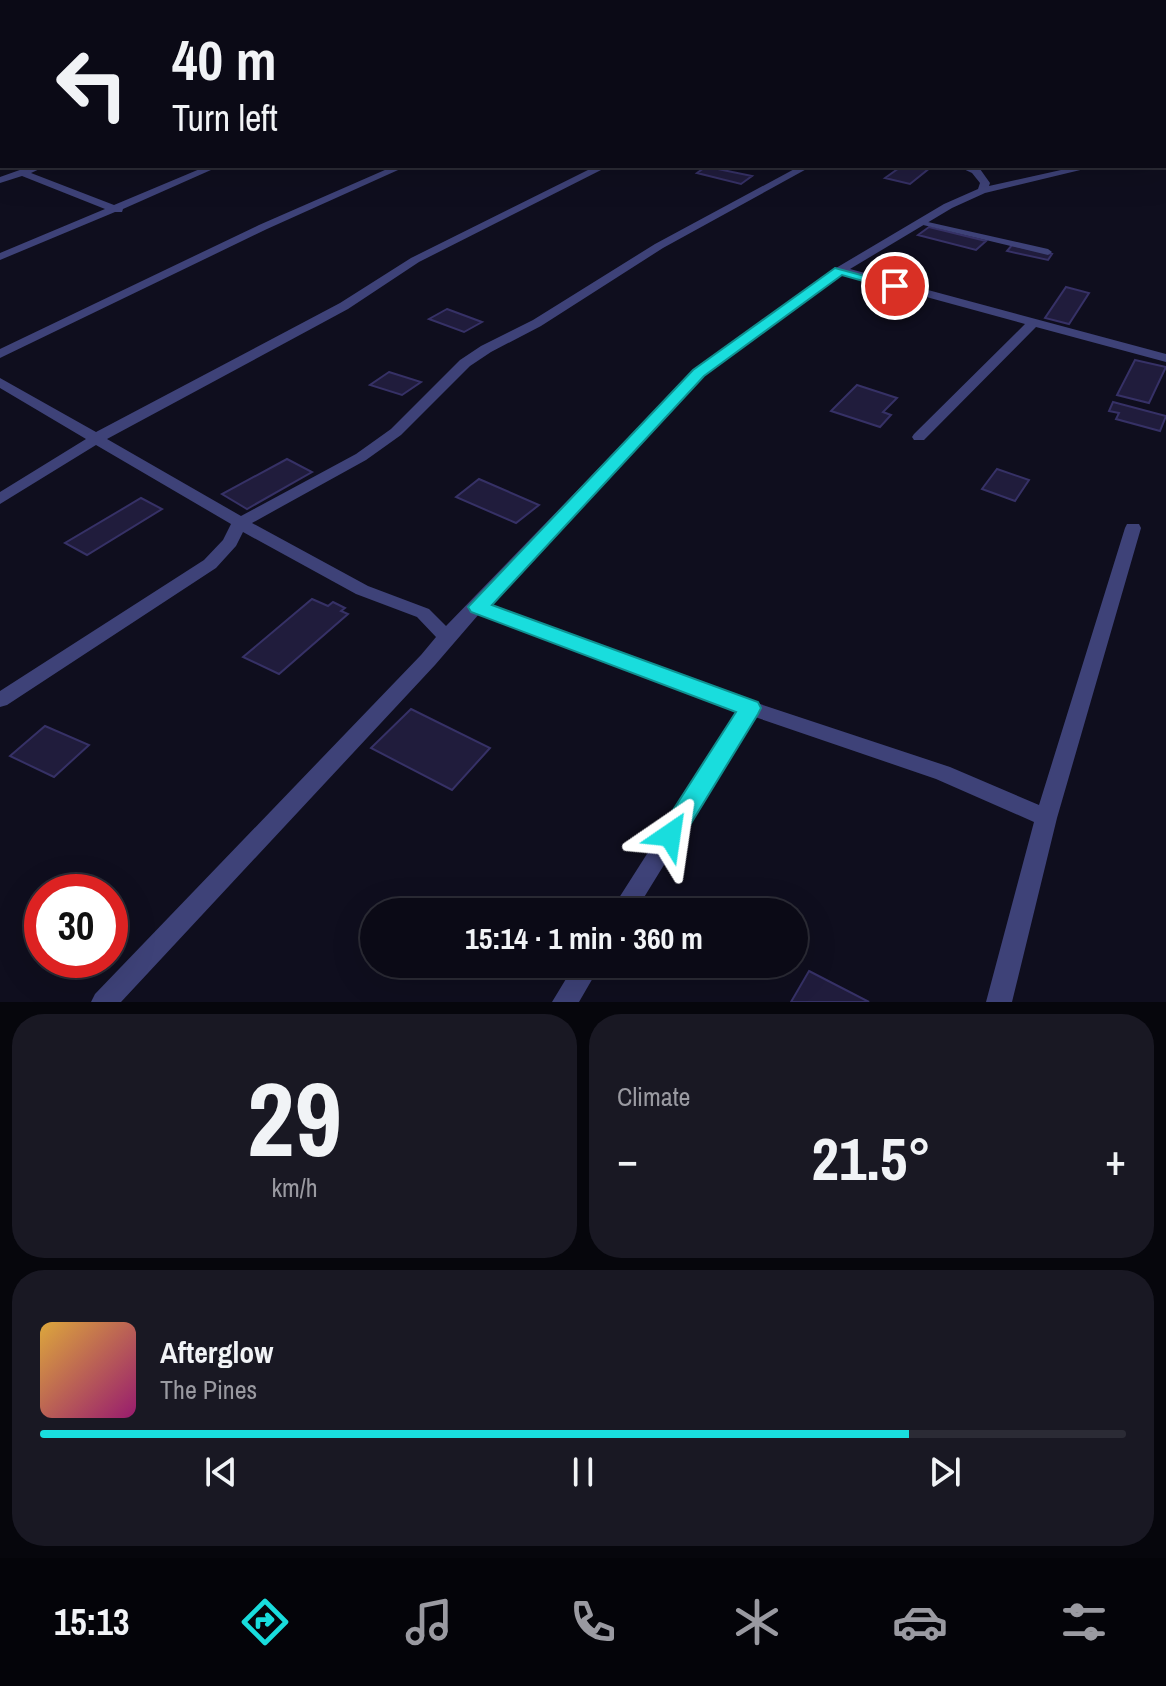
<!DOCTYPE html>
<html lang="en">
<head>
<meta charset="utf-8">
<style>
	body { margin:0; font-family:"Archivo Narrow",sans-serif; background:#191823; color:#f1f3f6; height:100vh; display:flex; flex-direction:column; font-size:30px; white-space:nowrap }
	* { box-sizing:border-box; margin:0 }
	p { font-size:26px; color:#9a9aa1 }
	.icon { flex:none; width:44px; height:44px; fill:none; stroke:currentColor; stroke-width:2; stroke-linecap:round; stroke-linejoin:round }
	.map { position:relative; height:1002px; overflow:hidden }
	.side { display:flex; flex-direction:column; gap:12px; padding:12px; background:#06060c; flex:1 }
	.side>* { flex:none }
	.guide { position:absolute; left:0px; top:0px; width:1166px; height:168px; box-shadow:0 8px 32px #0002,0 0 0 2px #2b2b35; background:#0b0a16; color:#f1f3f6; overflow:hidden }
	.speed { position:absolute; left:24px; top:874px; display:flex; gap:16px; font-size:40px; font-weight:700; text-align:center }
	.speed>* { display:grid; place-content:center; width:104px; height:104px; border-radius:50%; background:#0b0a16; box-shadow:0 8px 32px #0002,0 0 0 2px #2b2b35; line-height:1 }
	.speed .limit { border:12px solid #d22; background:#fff; color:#111 }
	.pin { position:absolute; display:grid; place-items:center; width:68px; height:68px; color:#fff; margin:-34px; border:4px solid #fff; border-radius:50%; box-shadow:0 2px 8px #0007 }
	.me { position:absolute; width:88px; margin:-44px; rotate:32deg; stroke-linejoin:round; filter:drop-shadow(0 0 6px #0008) }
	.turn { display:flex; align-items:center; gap:28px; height:168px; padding:0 40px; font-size:36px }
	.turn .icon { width:104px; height:104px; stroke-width:2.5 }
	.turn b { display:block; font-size:56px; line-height:68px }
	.big { font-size:60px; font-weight:700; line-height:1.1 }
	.side .widget { flex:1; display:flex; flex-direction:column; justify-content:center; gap:12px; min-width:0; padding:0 28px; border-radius:32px; background:#191823 }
	.side .dial { align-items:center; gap:0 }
	.dial b { font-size:104px; line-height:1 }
	.song { display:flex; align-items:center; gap:24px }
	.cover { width:96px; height:96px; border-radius:12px; background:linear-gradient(135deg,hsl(40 70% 55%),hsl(320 70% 35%)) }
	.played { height:8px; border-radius:4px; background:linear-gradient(90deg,#19dddd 80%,#2b2b35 80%) }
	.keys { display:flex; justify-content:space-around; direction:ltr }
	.heat { display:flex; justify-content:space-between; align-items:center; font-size:44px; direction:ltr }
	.side .tiles { flex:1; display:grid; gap:12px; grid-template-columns:1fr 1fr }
	.widget:last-child { grid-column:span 2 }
	.trip { position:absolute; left:360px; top:898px; width:448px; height:80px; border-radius:40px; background:#0b0a16; box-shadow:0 8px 32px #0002,0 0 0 2px #2b2b35; font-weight:700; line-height:80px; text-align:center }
	.dock { display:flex; height:128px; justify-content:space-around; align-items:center; background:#040409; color:#9a9aa1 }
	.dock .icon { width:56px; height:56px }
	.dock .current { color:#19dddd }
	.dock b { font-size:36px; color:#f1f3f6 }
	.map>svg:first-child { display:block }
</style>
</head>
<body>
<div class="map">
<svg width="1166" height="1002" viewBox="0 0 1166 1002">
	<rect width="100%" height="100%" fill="#0f0e1e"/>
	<!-- building -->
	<path fill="#201c3c" stroke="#363166" stroke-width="2" d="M902,166H928L931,167L910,184L885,178Z
		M704,168H713L752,176L741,184L697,173Z
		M929,227L986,241L976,250L918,235Z
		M1012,245L1052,254L1048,260L1007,251Z
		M884,262L916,271L904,280L872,271Z
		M1066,287L1089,293L1069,324L1045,318Z
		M447,309L482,322L464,332L429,319Z
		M1135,360L1166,367L1149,403L1117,395Z
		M389,372L421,382L402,395L370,385Z
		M857,385L897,398L883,412L891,415L880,427L831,411Z
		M1113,402L1166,416L1160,431L1116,419L1119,413L1109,411Z
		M287,459L312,472L247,509L222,494Z
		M997,469L1029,480L1015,501L982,489Z
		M479,479L539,505L516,523L456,497Z
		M141,498L162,509L87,555L65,543Z
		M312,599L328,606L333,602L345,608L341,611L348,614L279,674L243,657Z
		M411,709L490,748L452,790L371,748Z
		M45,726L89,745L54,777L10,756Z
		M809,971L869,1002H791Z"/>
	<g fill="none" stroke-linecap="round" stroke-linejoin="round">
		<!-- service -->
		<path fill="#3e4278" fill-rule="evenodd" d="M919,220L1048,249L1052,252L1048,255L919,224Z"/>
		<!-- minor -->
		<path fill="#3e4278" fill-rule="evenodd" d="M944,0H1008L941,2Z
			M0,15H2L0,20Z
			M1164,34H1166V38H1164Z
			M0,49H2V53H0Z
			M1166,147V153L1164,154V148Z
			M31,166H46L31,173L114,205L207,166H220L123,209L122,212H115L0,260V253L105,209L22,176L0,183V177Z
			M394,166H407L267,229L0,358V349L259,225Z
			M596,166H609L419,262L348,309L107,439L241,516L356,454L391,429L460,360L481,346L533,320L655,244L800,166H812L663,248L541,326L491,352L470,366L401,435L366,460L252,523L368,586L429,609L446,626L694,370L836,268L944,204L978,189L980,183L972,173L957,166L980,169L990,183L989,186L1079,166H1097L985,193L952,208L850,269L1166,354V362L1036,327L924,440H914L912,437L914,434L1025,324L842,274L704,376L488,604L757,703L950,767L1039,805L1125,528L1127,524H1139L1141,528L1057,818L1012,1002H986L1034,822L936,779L755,717L635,912H610L738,711L479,614L435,665L121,1002H91L95,994L421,655L436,637L417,617L356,594L243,532L236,546L216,568L7,705L0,707V691L204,560L223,540L231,524L96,445L0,504V492L86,439L0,388V378L96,432L340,303L411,258Z
			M575,964H601L579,1002H552Z"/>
	</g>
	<!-- route -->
	<path fill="#19dddd" stroke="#109090" stroke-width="2" d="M835,268L902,286L895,290L842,275L704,376L492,605L758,702L761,708L758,714L679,843L670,846L661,843L657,835L736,712L471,612L468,607L693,370Z"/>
</svg>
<div class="speed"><div class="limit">30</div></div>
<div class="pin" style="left:895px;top:286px;background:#d93025"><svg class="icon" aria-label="arrive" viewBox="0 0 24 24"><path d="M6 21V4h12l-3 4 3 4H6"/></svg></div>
<svg class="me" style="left:670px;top:835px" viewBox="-20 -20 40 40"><path d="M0-17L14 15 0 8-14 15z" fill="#19dddd" stroke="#fff" stroke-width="4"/></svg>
<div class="trip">15:14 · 1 min · 360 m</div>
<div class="guide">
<div class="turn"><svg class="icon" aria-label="left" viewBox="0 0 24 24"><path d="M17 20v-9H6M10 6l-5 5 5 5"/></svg><div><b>40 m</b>Turn left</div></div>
</div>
</div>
<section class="side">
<div class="tiles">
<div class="widget dial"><b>29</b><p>km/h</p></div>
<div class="widget"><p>Climate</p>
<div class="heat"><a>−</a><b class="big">21.5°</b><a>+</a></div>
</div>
<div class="widget">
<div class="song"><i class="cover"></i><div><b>Afterglow</b><p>The Pines</p></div></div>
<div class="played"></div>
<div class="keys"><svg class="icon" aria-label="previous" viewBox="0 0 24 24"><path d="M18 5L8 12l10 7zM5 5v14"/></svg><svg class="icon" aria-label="pause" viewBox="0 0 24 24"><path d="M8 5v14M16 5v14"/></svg><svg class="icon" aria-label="next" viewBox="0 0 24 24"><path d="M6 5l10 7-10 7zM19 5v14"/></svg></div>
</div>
</div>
</section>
<nav class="dock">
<b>15:13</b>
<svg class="icon current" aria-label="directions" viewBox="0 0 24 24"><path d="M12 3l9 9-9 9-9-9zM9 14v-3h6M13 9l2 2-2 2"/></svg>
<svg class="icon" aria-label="music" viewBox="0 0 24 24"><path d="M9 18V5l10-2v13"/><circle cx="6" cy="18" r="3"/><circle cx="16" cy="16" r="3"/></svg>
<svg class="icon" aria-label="phone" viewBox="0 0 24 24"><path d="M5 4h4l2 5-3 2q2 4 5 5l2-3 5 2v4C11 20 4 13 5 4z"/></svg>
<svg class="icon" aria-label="climate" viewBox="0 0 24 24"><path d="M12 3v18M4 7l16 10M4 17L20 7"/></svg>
<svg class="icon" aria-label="car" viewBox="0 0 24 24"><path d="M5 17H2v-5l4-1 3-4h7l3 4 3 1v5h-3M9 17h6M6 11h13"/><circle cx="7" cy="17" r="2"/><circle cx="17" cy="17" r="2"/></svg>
<svg class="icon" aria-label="filters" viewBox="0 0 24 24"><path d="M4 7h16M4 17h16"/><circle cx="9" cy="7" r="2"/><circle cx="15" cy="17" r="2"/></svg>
</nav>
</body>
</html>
